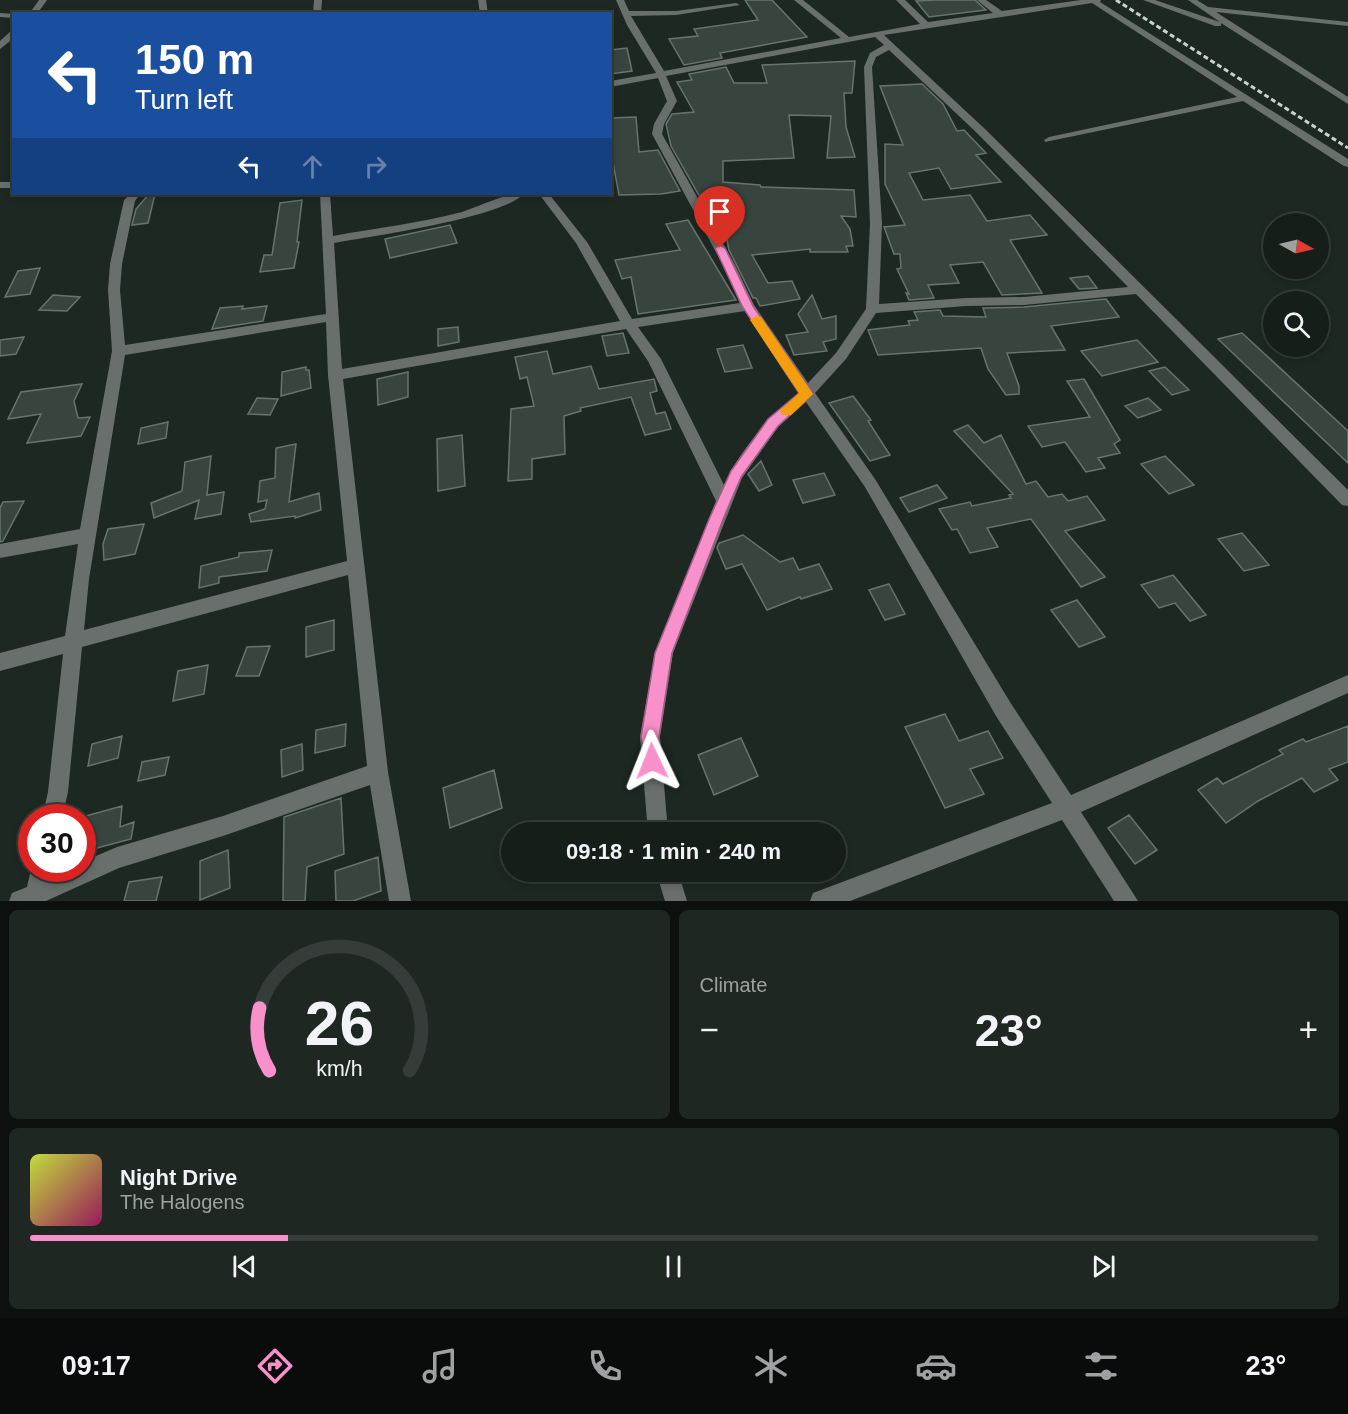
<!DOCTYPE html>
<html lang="en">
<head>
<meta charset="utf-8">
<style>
	body { margin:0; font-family:Helvetica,sans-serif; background:#1f2723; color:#f1f3f6; height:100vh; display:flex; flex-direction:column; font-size:22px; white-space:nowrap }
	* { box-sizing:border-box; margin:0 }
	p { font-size:20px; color:#9ea2a2 }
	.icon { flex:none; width:33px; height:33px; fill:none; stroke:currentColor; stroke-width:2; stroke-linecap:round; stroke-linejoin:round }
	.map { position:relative; height:901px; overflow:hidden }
	.drawer { display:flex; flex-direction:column; gap:9px; padding:9px; background:#0c100e; flex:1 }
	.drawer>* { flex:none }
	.guide { position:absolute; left:12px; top:12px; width:600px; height:183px; border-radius:0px; box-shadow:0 3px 9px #0003,0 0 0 2px #353c39; background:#1a4fa0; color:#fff; overflow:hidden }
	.needle { width:39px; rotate:98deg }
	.buttons { position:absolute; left:1263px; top:213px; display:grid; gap:12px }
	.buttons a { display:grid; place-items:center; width:66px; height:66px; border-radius:50%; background:#161e1a; box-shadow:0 3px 9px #0003,0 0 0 2px #353c39; font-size:30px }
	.speed { position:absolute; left:18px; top:804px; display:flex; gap:12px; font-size:30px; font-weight:700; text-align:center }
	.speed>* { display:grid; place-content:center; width:78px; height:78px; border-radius:50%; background:#161e1a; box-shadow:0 3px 9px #0003,0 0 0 2px #353c39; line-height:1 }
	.speed .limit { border:9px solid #d22; background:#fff; color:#111 }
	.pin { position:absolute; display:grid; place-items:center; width:51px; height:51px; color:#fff; margin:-62px -26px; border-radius:50% 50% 50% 0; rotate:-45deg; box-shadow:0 0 6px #0007 }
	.pin .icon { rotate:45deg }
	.me { position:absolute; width:66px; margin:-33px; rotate:358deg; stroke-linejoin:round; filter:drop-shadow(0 0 4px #0008) }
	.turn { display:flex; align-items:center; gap:21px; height:126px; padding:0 24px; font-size:27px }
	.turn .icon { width:78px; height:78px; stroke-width:2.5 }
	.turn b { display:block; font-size:42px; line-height:51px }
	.lanes { display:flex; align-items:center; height:57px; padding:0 24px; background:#0003; justify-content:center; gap:30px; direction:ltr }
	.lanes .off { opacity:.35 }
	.big { font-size:45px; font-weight:700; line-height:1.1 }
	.drawer .widget { flex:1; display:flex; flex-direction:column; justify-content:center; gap:9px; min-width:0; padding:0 21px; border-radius:9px; background:#1f2723 }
	.drawer .dial { align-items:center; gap:0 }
	.dial svg { height:156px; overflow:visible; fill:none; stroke:#353c39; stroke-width:7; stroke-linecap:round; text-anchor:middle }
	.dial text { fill:#f1f3f6; stroke:none }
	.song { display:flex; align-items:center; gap:18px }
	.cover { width:72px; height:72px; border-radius:9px; background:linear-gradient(135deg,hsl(70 70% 55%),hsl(330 70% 35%)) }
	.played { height:6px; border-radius:3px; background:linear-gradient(90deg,#f890cb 20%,#353c39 20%) }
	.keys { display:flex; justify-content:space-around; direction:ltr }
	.heat { display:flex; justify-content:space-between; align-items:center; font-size:33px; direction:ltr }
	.drawer .tiles { flex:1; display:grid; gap:9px; grid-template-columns:1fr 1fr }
	.widget:last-child { grid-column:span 2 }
	.trip { position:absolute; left:501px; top:822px; width:345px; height:60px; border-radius:30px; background:#161e1a; box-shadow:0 3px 9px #0003,0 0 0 2px #353c39; font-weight:700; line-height:60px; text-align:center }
	.tabs { display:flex; height:96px; justify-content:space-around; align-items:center; background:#090c0a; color:#9ea2a2 }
	.tabs .icon { width:42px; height:42px }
	.tabs .on { color:#f890cb }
	.tabs b { font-size:27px; color:#f1f3f6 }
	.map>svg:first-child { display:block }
</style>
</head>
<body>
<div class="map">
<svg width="1348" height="901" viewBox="0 0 1348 901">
	<rect width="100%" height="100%" fill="#1d2823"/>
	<!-- building -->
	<path fill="#38453f" stroke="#67746e" stroke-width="1.5" d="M745,0H772L807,37L720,53L722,58L684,65L669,39L698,36L694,29L758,20Z
		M935,0H975L986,10L929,17L916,1Z
		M627,48L632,71L610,74V50Z
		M855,61L852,93H844L846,127L855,157L827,158L831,116L789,115L794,158L723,161V182L760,185L761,187L854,190L856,217L841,216L850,229L853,246H846L848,252H810V249L752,255L768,283L792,281L800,299L760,306L756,298H753L729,250L720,206H705L671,146L666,124L672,114L694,112L677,82L692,80L689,74L726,67L734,83H767L762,65Z
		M922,84L943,104L957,131L964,130L986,153L976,155L1001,182L951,189L939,168L909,173L923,200L970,195L987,221L1030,215L1047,235L1010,240L1042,293L1002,295L983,262L950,265L959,283L928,285L934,298L909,300L906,293L909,294L897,269L901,268L900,254H894L884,227L905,225L885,184V144L903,145L880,86Z
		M636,117L639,152L658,150L680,191L661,194L619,195L610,147V118Z
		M149,194H155L148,223L132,225L136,209Z
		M302,200L297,242H299L294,268L260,272L264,255H272L280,203Z
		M688,220L736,300L638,314L631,277L622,279L615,260L680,250L666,224Z
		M450,225L457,243L390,258L385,239Z
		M40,268L30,294L5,297L18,271Z
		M1088,276L1097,288L1079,289L1070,278Z
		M53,295L80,297L67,311L39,310Z
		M812,295L822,319L836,316V339L823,342L827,351L794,355L786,335L808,332L798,314Z
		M1106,299L1119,317L1051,326L1065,350L1007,353L1019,386V394L1006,395L988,369L981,348L878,355L868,330L910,325L908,321L918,320L914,312L940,310L943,316L986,317L983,308L1024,307Z
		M243,306L242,309L267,306L263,321L212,329L220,308Z
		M458,327L459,342L438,346V329Z
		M623,333L629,353L607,356L602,336Z
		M1242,333L1348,431V463L1218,339Z
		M24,337L16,354L0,356V340Z
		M1137,340L1158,362L1102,376L1081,351Z
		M743,345L752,368L725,372L717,349Z
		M547,351L553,374L591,366L599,389L654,379L657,391L650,393L656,414L665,412L671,429L645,435L631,397L580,408L581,411L564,416L565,454L532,459V479L508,481L511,409L534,406L527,377L520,379L515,357Z
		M306,367V370H309L311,388L281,396L282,372Z
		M1165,367L1189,390L1172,395L1149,371Z
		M408,372V397L378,405L377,379Z
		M1084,379L1120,440L1114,444L1120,453L1098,458L1105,468L1086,472L1065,442L1042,447L1028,426L1090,417L1067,381Z
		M82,384L74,401L78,418L90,417L81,436L27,443L41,414L8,419L21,392Z
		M853,396L871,420L868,421L890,455L870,461L829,403Z
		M257,398L278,399L270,415L248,414Z
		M1148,398L1161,410L1138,418L1125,406Z
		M168,422L166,438L138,444L141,428Z
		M968,425L984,443L1001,435L1026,484L1036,481L1048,497L1062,494L1068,501L1087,496L1105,520L1065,531L1105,577L1081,587L1031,519L987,528L998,547L970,553L957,529L952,530L939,509L970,502L972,506L1011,498L1009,495L1013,494L954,431Z
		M462,435L465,486L438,491L437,439Z
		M296,444L289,502L319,493L321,510L295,518V516L251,522L249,514L265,509L267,500L258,502L260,481L275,478L276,448Z
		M211,456L207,495L224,492L221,514L195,519L199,500L154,518L151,503L182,491L185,462Z
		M1165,456L1194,485L1169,494L1141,464Z
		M761,461L772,485L759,491L748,474Z
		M824,473L835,495L803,503L793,480Z
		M937,485L947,498L909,512L900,498Z
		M24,501L3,541L0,542V508L3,502Z
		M144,524L135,554L104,560L103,544L108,529Z
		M1242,533L1269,565L1244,571L1218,539Z
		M743,535L780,562L793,558L799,570L819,564L832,589L801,599L800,597L767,610L742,564L726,569L717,548L719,543Z
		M272,550L267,571L219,577V583L199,588L201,566L239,557V553Z
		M1173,575L1206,615L1190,621L1175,603L1159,608L1141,585Z
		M889,584L905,614L885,620L869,590Z
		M1077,600L1105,637L1079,647L1051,610Z
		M334,620V650L306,657V627Z
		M270,646L259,676H236L247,647Z
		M208,665L204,694L173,701L178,671Z
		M945,714L959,741L988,731L1003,758L970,769L984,794L945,808L905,727Z
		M346,724L345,746L315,753L316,730Z
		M1348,726V762L1329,769L1338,780L1314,792L1302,778L1258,801L1226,823L1198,790L1217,778L1223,784L1283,754L1279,750L1303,739L1306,742Z
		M122,736L118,758L88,766L92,744Z
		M741,738L758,776L714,795L698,755Z
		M302,744L303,770L282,777L281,750Z
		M169,757L165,775L138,781L142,762Z
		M494,770L502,808L450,828L443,788Z
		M341,798L344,854L307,867L305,901H283L284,817Z
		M122,806L120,827L134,822L131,839L82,852V817Z
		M1129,815L1157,850L1135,864L1108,828Z
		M228,850L230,888L200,900V861Z
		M378,857L381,891L353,901H336L335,871Z
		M162,877L156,901H124L129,882Z"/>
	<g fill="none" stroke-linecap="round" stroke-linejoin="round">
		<!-- minor -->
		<path fill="#696f6c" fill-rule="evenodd" d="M39,0H47L37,14H29Z
			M314,0H322L321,14H313Z
			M478,0H486L488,14H480Z
			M616,0H624L629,11H676L736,3L740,5L676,15L631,16L664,71L841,38L794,0H803L849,37L920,24L896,0H905L928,22L993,13L977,0H986L1002,11L1081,0H1101L1100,2L1348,159V167L1344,166L1243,101L1045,142L1044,140L1049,137L1237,97L1092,3L884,35L985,129L1348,490V506L1342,505L1136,294L1024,305L966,306L876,313L846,359L815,393L875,479L1010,702L1071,795L1348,675V693L1081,812L1138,901H1114L1062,820L850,901H810L813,893L821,890L1052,803L996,716L865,487L806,402L778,427L742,478L673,653L660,737L668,832H648L640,737L655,653L716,501L648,361L626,329L343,379L388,772L411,901H389L370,785L223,836L119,868L46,901H9L12,893L27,887L32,865V868H52L50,876L68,868H82V862L117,847L223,816L367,766L348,575L82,647L68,792L62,818H42L48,792L63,654L0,671V653L65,636L78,544L0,558V544L80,529L112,351L108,290L110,264L124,200L130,194H140L135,201L122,264L120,290L125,345L326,314L320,194H330L333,236C376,228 421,223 462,212C481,206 507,192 524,194C500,218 373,236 334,243L342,369L620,321L576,243L539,194H549L587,242L632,319L740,303L723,265L652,134L654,124L667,101L658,78L610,87V81L656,73L627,25ZM875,37L884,45L870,53L864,67L870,224L866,309L836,353L808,383L754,305L735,265L662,134L664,124L677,101L666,76ZM889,50L977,133L1128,287L1024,297L966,298L879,304L882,224L872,67L876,57ZM745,311L800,392C769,418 741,448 724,485L661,359L638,327ZM326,322L328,375L347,561L84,630L89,579L125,355Z
			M1143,0H1155L1220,22L1188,0H1197L1208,7L1348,22V26L1216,12L1348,97V104L1221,23V26H1215Z
			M0,13L14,14V18L0,17Z
			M11,31H14V38L0,49V41Z
			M0,182H14V188H0Z
			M656,872H678L687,901H665Z"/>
		<!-- rail -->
		<path stroke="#cad2cf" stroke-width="3" stroke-dasharray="5 3" stroke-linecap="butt" d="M1116,0L1348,148"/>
	</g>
	<!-- route -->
	<path fill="#f890cb" stroke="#a15e84" stroke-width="1.5" d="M720,245L725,248L753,306L813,394L778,426L741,477L724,517L672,653L659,737L661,761L659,767L652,770L646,767L641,737L655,653L710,517L731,471L768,419L799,393L742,306L715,248Z"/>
	<!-- slow -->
	<path fill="#f59e0b" d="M756,316L761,317L813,394L791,415H782L780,411L799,393L750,320Z"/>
</svg>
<div class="buttons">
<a><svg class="needle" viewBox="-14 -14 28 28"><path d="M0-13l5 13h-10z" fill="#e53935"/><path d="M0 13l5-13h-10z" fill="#9ea2a2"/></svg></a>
<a><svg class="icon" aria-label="search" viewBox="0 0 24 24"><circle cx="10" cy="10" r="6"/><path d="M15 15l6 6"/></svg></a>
</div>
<div class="speed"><div class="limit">30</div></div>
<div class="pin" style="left:720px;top:248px;background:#d93025"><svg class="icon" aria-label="arrive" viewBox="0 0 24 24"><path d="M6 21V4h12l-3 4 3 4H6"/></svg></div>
<svg class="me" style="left:652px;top:761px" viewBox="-20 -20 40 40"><path d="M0-17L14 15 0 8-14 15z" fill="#f890cb" stroke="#fff" stroke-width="4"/></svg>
<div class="trip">09:18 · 1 min · 240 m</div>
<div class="guide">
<div class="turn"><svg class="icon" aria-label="left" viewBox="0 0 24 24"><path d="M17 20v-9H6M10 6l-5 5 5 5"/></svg><div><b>150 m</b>Turn left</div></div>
<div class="lanes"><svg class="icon" aria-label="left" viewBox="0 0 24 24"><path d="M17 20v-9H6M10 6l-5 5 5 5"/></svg><svg class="icon off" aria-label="ahead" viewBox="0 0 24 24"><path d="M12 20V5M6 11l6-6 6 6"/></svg><svg class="icon off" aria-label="right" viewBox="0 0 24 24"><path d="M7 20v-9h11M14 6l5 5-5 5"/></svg></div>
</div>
</div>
<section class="drawer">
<div class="tiles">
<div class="widget dial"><svg viewBox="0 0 100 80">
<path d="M14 69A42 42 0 1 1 86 69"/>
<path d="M14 69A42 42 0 0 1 9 37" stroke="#f890cb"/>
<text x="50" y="56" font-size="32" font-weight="700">26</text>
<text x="50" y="72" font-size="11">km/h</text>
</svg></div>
<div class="widget"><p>Climate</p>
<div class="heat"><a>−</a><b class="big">23°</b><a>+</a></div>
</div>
<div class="widget">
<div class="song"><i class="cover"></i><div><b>Night Drive</b><p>The Halogens</p></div></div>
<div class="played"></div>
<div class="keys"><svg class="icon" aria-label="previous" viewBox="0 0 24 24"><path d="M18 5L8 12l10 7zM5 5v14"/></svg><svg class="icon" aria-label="pause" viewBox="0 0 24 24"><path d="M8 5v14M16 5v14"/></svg><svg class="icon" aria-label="next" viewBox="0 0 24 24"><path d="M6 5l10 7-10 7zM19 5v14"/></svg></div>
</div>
</div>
</section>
<nav class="tabs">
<b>09:17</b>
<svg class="icon on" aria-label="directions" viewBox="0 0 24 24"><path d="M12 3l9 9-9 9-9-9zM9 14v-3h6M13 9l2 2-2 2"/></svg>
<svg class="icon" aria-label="music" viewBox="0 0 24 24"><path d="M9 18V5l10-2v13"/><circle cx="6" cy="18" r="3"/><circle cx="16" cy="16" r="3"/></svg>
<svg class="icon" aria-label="phone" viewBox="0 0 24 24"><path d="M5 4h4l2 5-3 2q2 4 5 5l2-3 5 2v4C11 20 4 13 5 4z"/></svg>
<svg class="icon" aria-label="climate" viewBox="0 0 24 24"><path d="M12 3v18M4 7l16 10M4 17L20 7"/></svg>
<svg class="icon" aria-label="car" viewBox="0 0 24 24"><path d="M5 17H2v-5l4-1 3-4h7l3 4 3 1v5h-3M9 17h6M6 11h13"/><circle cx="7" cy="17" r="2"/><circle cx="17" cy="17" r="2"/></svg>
<svg class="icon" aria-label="filters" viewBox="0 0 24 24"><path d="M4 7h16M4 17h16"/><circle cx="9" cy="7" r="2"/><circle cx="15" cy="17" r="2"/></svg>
<b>23°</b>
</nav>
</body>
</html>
